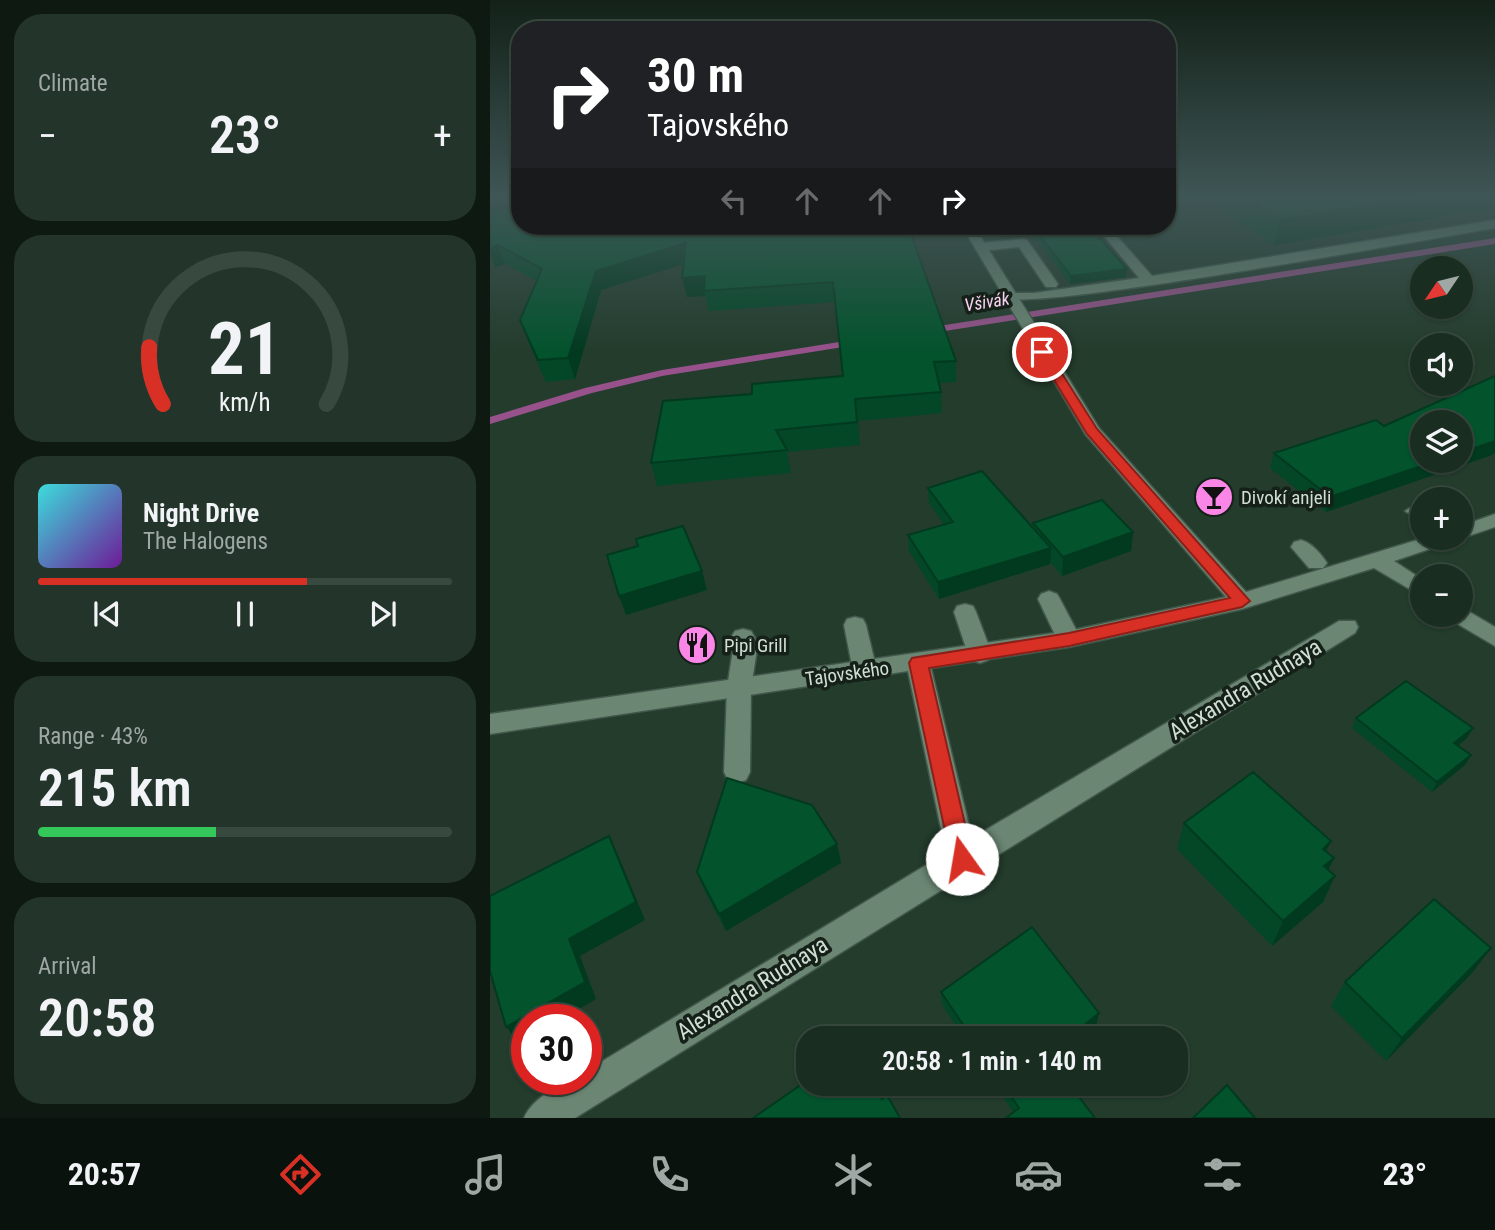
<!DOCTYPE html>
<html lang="en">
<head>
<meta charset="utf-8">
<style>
	body { margin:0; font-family:"Roboto Condensed",sans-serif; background:#23352a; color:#f1f3f6; height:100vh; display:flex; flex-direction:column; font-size:26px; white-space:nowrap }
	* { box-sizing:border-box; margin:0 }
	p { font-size:23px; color:#9fa8a5 }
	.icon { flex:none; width:38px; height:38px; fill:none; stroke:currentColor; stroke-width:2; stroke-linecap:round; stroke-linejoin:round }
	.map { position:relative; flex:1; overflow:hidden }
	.sheet { display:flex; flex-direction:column; gap:14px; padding:14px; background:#0e1912; width:490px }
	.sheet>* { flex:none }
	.guide { position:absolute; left:21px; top:21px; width:665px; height:214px; border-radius:28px; box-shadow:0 2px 5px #0004,0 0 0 2px #38493f; background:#202124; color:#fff; overflow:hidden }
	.needle { width:46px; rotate:235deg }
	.tools { position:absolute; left:920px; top:256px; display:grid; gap:14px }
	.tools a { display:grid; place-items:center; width:63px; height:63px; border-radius:50%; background:#1a2d21; box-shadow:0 2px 5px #0004,0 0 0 2px #38493f; font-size:35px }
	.speed { position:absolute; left:21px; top:1004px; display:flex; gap:14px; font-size:35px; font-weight:700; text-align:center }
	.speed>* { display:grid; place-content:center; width:91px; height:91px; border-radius:50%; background:#1a2d21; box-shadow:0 2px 5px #0004,0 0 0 2px #38493f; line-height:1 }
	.speed .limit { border:10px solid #d22; background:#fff; color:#111 }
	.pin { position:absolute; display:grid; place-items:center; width:60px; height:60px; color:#fff; margin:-30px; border:4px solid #fff; border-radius:50%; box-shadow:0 2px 7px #0007 }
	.me { position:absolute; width:77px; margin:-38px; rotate:347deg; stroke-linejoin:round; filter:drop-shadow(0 0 5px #0008) }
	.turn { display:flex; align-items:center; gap:24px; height:147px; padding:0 21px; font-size:32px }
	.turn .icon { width:91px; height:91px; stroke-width:2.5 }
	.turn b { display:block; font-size:49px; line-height:60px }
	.lanes { display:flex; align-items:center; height:66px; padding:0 21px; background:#0003; justify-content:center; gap:35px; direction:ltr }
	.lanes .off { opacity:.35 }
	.big { font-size:52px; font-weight:600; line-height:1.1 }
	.sheet .widget { flex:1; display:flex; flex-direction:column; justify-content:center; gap:10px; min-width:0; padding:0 24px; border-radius:28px; background:#23352a }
	.sheet .dial { align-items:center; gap:0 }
	.dial svg { height:182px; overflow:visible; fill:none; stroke:#38493f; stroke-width:7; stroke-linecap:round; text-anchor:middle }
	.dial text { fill:#f1f3f6; stroke:none }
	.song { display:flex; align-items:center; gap:21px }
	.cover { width:84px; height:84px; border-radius:10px; background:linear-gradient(135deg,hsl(180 70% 55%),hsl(280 70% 35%)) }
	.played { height:7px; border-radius:4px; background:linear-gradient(90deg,#d93025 65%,#38493f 65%) }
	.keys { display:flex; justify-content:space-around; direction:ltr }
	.heat { display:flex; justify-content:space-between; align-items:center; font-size:38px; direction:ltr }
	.charge { height:10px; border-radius:5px; background:linear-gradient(90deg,#34c759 43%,#38493f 0) }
	.trip { position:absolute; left:306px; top:1026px; width:392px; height:70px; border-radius:28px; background:#1a2d21; box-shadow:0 2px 5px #0004,0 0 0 2px #38493f; font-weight:600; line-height:70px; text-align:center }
	.menu { display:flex; height:112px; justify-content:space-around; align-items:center; background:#0a120d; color:#9fa8a5 }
	.menu .icon { width:49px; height:49px }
	.menu .active { color:#d93025 }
	.menu b { font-size:32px; color:#f1f3f6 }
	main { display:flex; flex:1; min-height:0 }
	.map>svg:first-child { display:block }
</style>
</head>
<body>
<main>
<section class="sheet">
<div class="widget"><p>Climate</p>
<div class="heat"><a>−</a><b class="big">23°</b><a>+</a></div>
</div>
<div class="widget dial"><svg viewBox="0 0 100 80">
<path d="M14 69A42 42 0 1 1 86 69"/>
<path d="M14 69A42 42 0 0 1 8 44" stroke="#d93025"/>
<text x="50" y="56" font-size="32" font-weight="700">21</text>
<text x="50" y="72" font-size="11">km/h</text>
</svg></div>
<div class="widget">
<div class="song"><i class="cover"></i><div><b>Night Drive</b><p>The Halogens</p></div></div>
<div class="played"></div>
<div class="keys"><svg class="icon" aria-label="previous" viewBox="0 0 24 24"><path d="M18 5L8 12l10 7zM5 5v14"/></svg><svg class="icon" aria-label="pause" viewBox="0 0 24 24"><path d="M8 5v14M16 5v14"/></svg><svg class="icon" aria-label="next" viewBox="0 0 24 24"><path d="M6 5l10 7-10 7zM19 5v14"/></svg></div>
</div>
<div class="widget"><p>Range · 43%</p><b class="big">215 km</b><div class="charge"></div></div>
<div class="widget"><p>Arrival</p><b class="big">20:58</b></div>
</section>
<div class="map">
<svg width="1005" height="1118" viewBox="0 0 1005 1118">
	<rect width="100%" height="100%" fill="#233c2c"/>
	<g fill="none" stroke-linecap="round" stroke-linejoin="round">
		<!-- stream -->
		<path fill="#97528b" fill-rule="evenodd" d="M1005,238V244L436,334L431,331L436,328Z
			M368,339L372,340V344L172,376L102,393L0,424V417L95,388L172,370Z"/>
		<defs>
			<path id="lane" d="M1005,220V228C949,237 532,314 513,297L520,293H544L649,278L606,226H618L662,276Z
				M533,239L537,240L568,284L566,287H556L529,247L491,251L485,247L491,243Z
				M925,505L933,507V522L915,511Z
				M811,540C822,543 831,554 837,563L833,568H819L801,547L804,542Z
				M559,591L567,594L570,599L591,639L587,645H571L567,639L548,599L551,594Z
				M475,604L483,606L486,612L502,654L498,660L490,663L482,660L478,654L464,612L467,606Z
				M365,617L373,619L376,625L387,671L383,677L375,680L367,677L363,671L354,625L357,619Z
				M253,629L261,631L268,643L261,688L260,772L256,780L247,783L238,780L234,772L237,688L244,643L241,637L245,631Z"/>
			<path id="street" d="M472,226H484L609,428L756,592L937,537H971V526L1005,514V527L904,561L933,580V597L884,568L752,609L579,647L441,668L482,838L849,621H865L868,627L865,633L85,1118H34C43,1097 74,1080 96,1080V1071L456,853L418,671L0,734V714L579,631L736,597L596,435Z
				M971,607L1005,627V646L961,620L958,614H971Z"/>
		</defs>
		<!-- lane casing -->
		<use href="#lane" stroke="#41574a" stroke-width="3"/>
		<!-- street casing -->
		<use href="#street" stroke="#41574a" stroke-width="3"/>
		<!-- lane -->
		<use href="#lane" fill="#6b8774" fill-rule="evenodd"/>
		<!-- street -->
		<use href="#street" fill="#6b8774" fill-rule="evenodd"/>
	</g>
	<!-- wall -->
	<path fill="#034727" d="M0,196H30L418,226L466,361V382L449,383L451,392L452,413L368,421L370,445L297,452L301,473L167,486L161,463L262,394L353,376L345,302L219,311L215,296L197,297L193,264L111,290L85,379L56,382L38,341L30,320L47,281L15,264L5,267L0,255Z
		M710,196H1005V208L784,245Z
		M536,226H599L637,269L636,277L580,284Z
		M1005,376V453L999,456L836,512L780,468L784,453L894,426Z
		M438,488L542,527L543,523L643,532L641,551L572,576L560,562V564L449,599L419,551L418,535L454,525L439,503Z
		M866,718L983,728L977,738L968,746L981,755L975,765L942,792L862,728Z
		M694,823L836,852L838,869L845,876L833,902L782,946L687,849Z
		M347,844L351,863L236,931L214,890L207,872Z
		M1001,948L982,973L896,1061L841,1006L855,982Z
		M451,992L609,1013L606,1026L592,1038H474L452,1005Z
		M504,1083H594L585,1091L523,1112Z"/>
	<!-- shaded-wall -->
	<path fill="#023a20" d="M17,196H24L29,211L0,220V200Z
		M944,196H1005V208L784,245L789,220Z
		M196,243L200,262L111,290L85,379L78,358L106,271Z
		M8,245L15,264L5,267L0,253V248Z
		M637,269L636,277L580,284L581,276Z
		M215,276L214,291L215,296L197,297L192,278Z
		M1005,441V453L999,456L836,512L840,497L949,460H971V453Z
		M643,532L641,551L572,576L573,557Z
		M561,548L560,564L449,599L448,582Z
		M212,571L217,590L136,615L129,596Z
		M983,728L977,738L959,753L964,743Z
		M981,755L975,765L942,792L947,782Z
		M119,836L128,855L155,920L90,956L106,999L70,1020H37V1040L30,1044L16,1027Z
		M841,841L829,867L833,849Z
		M347,844L351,863L236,931L229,914Z
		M844,858L832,884L834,866Z
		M845,876L833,902L782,946L793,921Z
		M1001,948L982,973L896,1061L912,1038Z
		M609,1013L606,1026L592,1038H585L586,1032Z
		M582,1083H594L579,1097L580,1085Z"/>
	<!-- building -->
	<path fill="#03532d" stroke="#023a20" stroke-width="2" d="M0,196H17L0,200Z
		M26,196H30V226H418L466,361L444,362L451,392L365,399L367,422L286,430L297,450L161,463L173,401L262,394V384L353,376L343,282L214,291L215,276L192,278L196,243L106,271L78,358L48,360L30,320L52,269L8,245L0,248V213L25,207L27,196Z
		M750,196H944L789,220Z
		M542,226H599L637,269L581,276Z
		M1005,376V441L971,453V422H933V460H949L840,497L784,453L886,420L894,426Z
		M492,471L561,548L448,582L418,535L463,522L438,488Z
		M612,500L643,532L573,557L543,523Z
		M193,526L212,571L129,596L117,555L148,546L146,539Z
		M916,681L983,728L964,743L981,755L947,782L866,718Z
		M763,772L841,841L833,849L844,858L834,866L845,876L793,921L694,823Z
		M237,778L322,805L347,844L229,914L207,872Z
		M119,836L146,902L79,939L95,982L16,1027L0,971V896Z
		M944,899L1001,948L912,1038L855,982Z
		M542,927L609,1013L586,1032L591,1038H482L451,992Z
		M318,1080V1083H384L392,1099L397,1095L410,1118H263Z
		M512,1083H582L580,1085L605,1118H516L529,1108Z
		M737,1085L765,1118H703Z"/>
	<!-- sky -->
	<linearGradient id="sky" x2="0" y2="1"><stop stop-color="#132118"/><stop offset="0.56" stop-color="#3f5656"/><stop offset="1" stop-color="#3f5656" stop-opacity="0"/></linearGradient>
	<rect width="1005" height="352" fill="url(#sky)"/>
	<!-- route -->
	<path fill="#d93025" stroke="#8d1f18" stroke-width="2" d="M548,350H557L607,429L760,601L752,607L579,646L439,668L483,859L480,866L472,869L465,866L461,859L419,663L422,658L579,633L740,598L597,434L547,352Z"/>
	<!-- icons -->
	<defs>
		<symbol id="bar-disc" viewBox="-11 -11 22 22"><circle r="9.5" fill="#fa87e7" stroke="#152018"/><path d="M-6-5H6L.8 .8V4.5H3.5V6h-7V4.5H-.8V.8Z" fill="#111"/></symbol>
		<symbol id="restaurant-disc" viewBox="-11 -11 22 22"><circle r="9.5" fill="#fa87e7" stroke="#152018"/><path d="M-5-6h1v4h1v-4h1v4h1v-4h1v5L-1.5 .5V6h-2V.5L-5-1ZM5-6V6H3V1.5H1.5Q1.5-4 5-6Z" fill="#111"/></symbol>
	</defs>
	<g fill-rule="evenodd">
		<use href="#bar-disc" x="702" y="475" width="44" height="44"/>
		<use href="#restaurant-disc" x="185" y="623" width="44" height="44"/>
	</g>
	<g text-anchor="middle" stroke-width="7" stroke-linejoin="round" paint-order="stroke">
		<!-- far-water labels -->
		<g font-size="18" font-style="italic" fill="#fad2f1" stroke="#152018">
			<text transform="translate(497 302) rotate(-9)" y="6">Všivák</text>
		</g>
		<!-- poi labels -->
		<g font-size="19" fill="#d0dfd4" stroke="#152018" text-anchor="start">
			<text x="751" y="504">Divokí anjeli</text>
			<text x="234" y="652">Pipi Grill</text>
		</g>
		<!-- street labels -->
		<g font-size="19" fill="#d0dfd4" stroke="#152018">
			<text transform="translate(357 673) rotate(-8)" y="7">Tajovského</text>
		</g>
		<!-- near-street labels -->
		<g font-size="23" fill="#d0dfd4" stroke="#152018">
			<text transform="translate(755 689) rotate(-31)" y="8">Alexandra Rudnaya</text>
			<text transform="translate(262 988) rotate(-32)" y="8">Alexandra Rudnaya</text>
		</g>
	</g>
</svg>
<div class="tools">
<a><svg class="needle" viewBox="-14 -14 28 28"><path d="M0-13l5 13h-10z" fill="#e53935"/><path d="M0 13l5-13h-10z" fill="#9fa8a5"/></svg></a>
<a><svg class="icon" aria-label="sound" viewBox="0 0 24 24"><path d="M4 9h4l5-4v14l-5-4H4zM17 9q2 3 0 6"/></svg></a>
<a><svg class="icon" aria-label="layers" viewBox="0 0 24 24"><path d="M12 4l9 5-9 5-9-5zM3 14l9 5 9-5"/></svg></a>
<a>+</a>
<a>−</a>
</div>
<div class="speed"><div class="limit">30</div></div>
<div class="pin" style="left:552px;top:352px;background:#d93025"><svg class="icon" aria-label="arrive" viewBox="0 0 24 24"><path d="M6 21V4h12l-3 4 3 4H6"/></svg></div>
<svg class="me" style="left:472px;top:859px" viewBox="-20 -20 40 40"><circle r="19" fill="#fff"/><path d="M0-13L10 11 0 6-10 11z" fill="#d93025"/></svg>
<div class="trip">20:58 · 1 min · 140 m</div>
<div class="guide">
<div class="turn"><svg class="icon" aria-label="right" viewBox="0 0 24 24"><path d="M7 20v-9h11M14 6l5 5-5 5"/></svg><div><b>30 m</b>Tajovského</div></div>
<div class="lanes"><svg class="icon off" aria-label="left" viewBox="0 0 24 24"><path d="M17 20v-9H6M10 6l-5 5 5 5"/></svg><svg class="icon off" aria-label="ahead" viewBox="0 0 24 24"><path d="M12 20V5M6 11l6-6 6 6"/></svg><svg class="icon off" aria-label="ahead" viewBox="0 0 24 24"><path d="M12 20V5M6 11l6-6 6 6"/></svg><svg class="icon" aria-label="right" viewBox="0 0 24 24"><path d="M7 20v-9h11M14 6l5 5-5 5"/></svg></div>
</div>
</div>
</main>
<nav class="menu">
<b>20:57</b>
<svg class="icon active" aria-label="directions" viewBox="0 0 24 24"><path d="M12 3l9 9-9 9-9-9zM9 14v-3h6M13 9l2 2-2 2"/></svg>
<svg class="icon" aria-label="music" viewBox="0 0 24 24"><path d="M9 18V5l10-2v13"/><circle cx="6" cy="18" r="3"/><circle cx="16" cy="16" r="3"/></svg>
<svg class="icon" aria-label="phone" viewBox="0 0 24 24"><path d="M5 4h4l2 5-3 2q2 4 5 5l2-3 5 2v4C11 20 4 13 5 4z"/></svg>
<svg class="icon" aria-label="climate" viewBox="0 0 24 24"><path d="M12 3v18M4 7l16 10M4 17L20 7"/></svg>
<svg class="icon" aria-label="car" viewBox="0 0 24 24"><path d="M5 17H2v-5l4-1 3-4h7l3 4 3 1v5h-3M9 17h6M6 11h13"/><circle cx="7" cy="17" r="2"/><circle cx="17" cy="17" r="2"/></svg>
<svg class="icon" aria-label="filters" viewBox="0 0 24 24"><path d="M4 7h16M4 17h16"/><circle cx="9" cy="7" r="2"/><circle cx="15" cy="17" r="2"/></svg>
<b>23°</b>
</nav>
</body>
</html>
